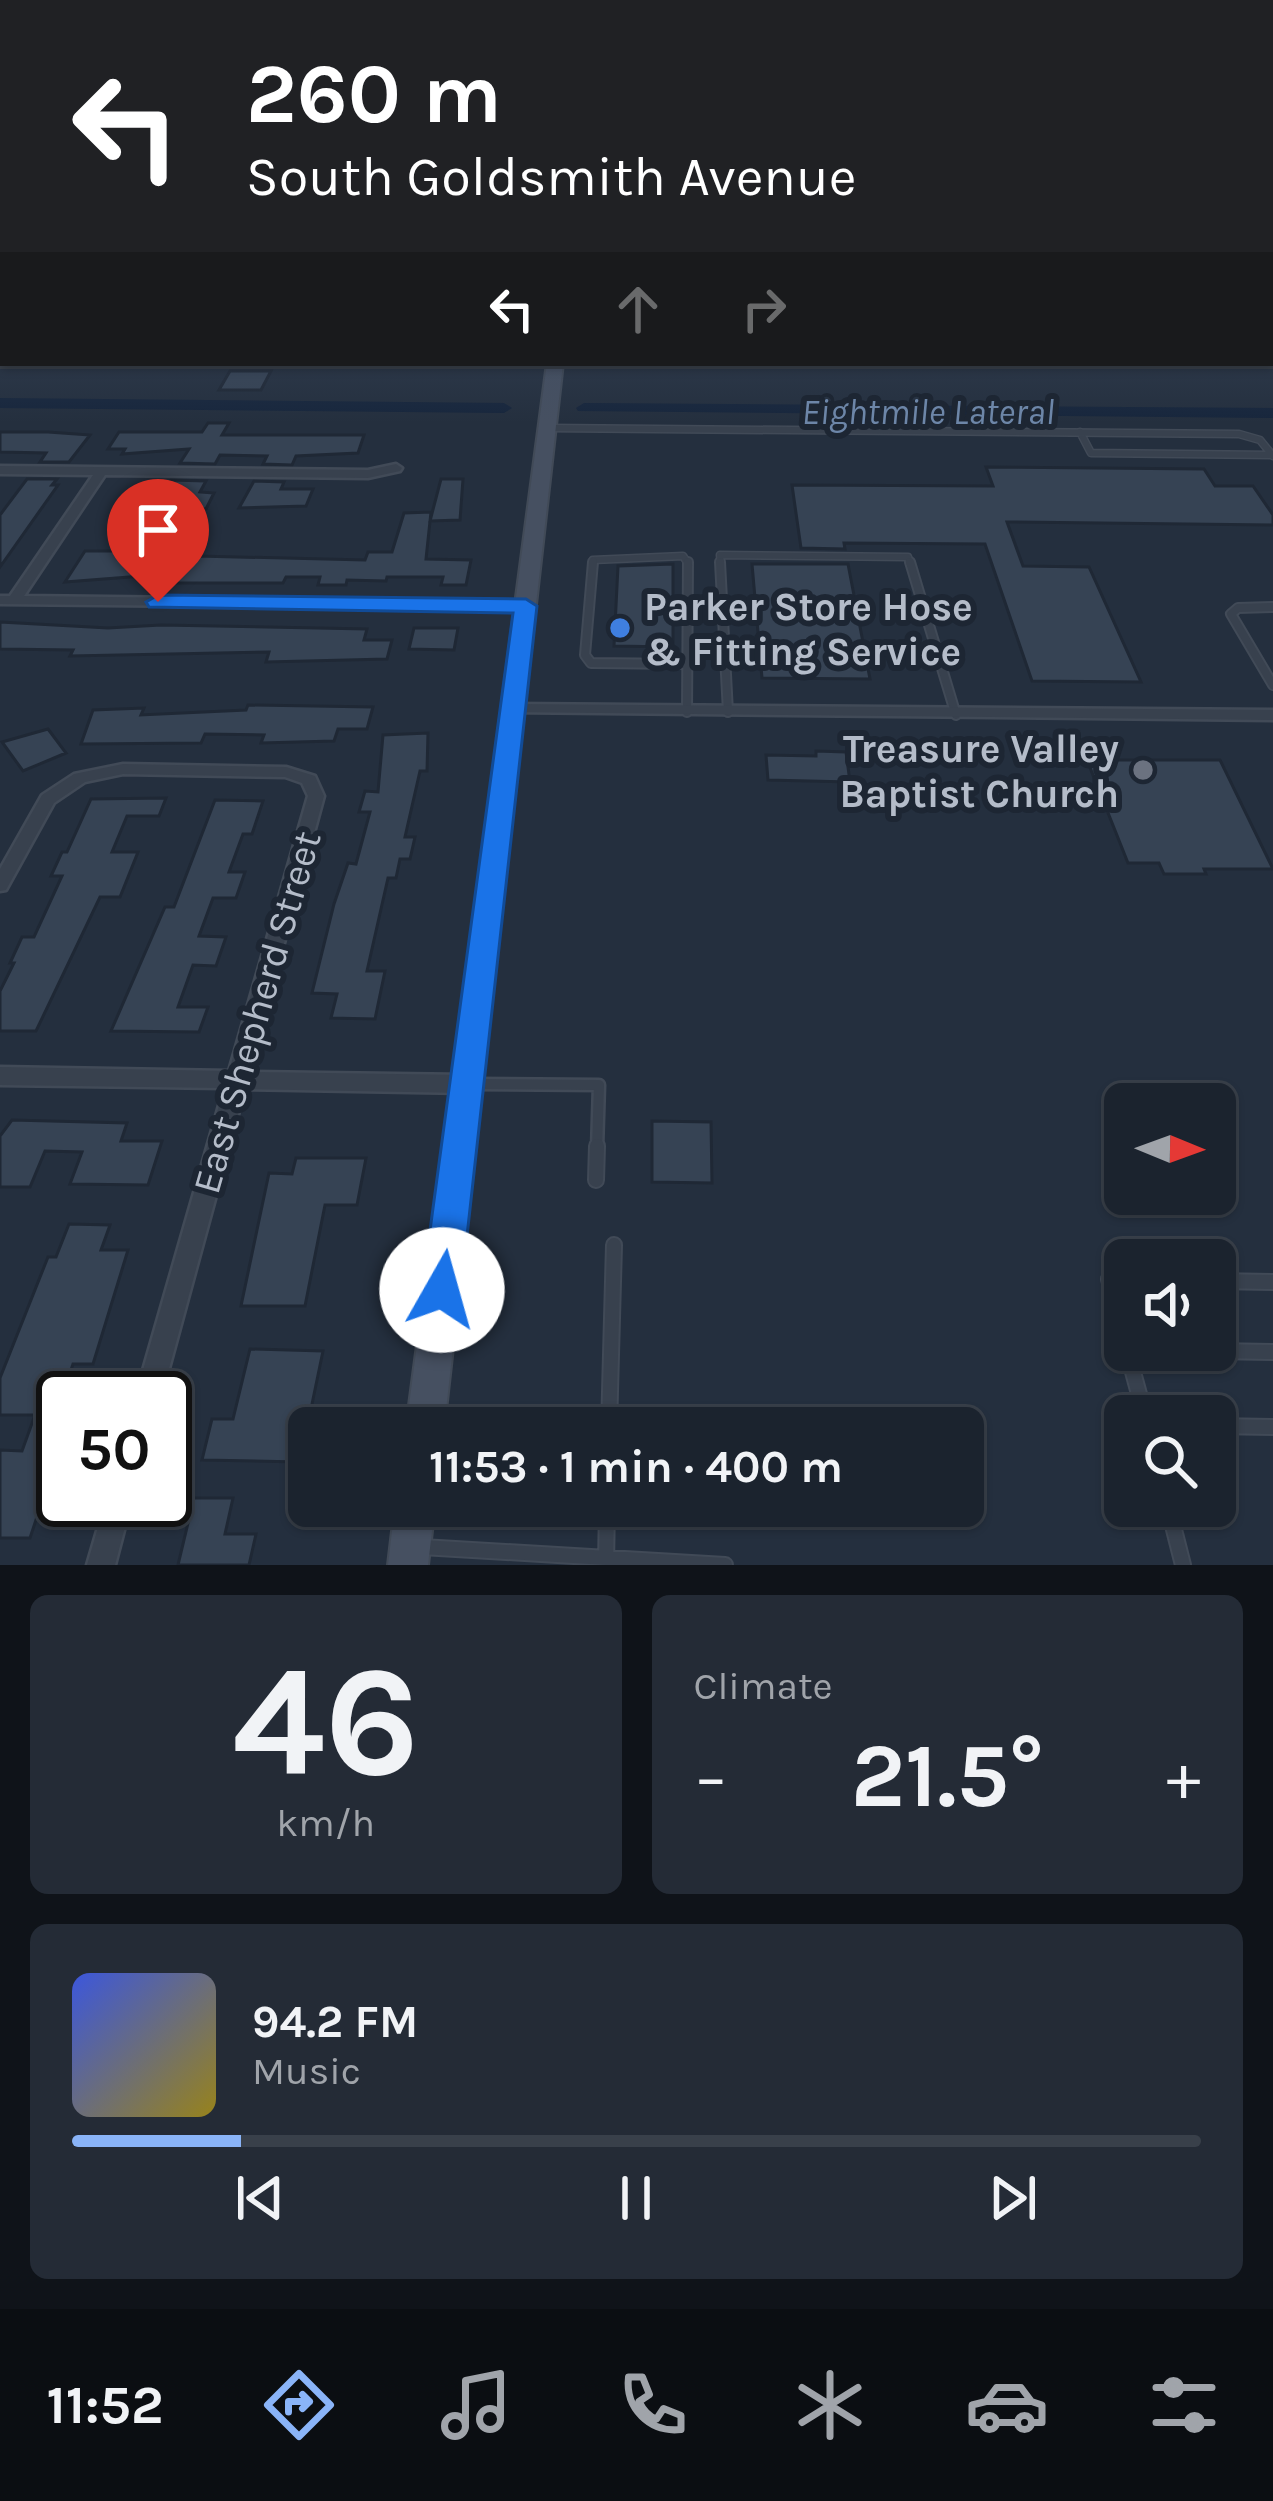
<!DOCTYPE html>
<html lang="en">
<head>
<meta charset="utf-8">
<style>
	body { margin:0; font-family:Karla,sans-serif; background:#242b36; color:#f1f3f6; height:100vh; display:flex; flex-direction:column; font-size:45px; white-space:nowrap }
	* { box-sizing:border-box; margin:0 }
	p { font-size:39px; color:#a0a4aa }
	.icon { flex:none; width:66px; height:66px; fill:none; stroke:currentColor; stroke-width:2; stroke-linecap:round; stroke-linejoin:round }
	.map { position:relative; height:1565px; overflow:hidden }
	.side { display:flex; flex-direction:column; gap:30px; padding:30px; background:#0f1319; flex:1 }
	.side>* { flex:none }
	.banner { position:absolute; left:0px; top:0px; width:1275px; height:366px; box-shadow:0 3px 9px #0004,0 0 0 3px #39404a; background:#202124; color:#fff; overflow:hidden }
	.needle { width:78px; rotate:91deg }
	.fabs { position:absolute; left:1104px; top:1083px; display:grid; gap:24px }
	.fabs a { display:grid; place-items:center; width:132px; height:132px; border-radius:18px; background:#1b232e; box-shadow:0 3px 9px #0004,0 0 0 3px #39404a; font-size:60px }
	.speed { position:absolute; left:36px; top:1371px; display:flex; gap:24px; font-size:60px; font-weight:700; text-align:center }
	.speed>* { display:grid; place-content:center; width:156px; height:156px; border-radius:50%; background:#1b232e; box-shadow:0 3px 9px #0004,0 0 0 3px #39404a; line-height:1 }
	.speed .limit { border:6px solid #111; border-radius:18px; background:#fff; color:#111 }
	.pin { position:absolute; display:grid; place-items:center; width:102px; height:102px; color:#fff; margin:-123px -51px; border-radius:50% 50% 50% 0; rotate:-45deg; box-shadow:0 0 12px #0007 }
	.pin .icon { rotate:45deg }
	.me { position:absolute; width:132px; margin:-66px; rotate:7deg; stroke-linejoin:round; filter:drop-shadow(0 0 9px #0008) }
	.turn { display:flex; align-items:center; gap:42px; height:252px; padding:0 48px; font-size:54px }
	.turn .icon { width:156px; height:156px; stroke-width:2.5 }
	.turn b { display:block; font-size:84px; line-height:102px }
	.lanes { display:flex; align-items:center; height:114px; padding:0 48px; background:#0003; justify-content:center; gap:60px; direction:ltr }
	.lanes .off { opacity:.35 }
	.big { font-size:90px; font-weight:700; line-height:1.1 }
	.side .widget { flex:1; display:flex; flex-direction:column; justify-content:center; gap:18px; min-width:0; padding:0 42px; border-radius:18px; background:#242b36 }
	.side .dial { align-items:center; gap:0 }
	.dial b { font-size:156px; line-height:1 }
	.song { display:flex; align-items:center; gap:36px }
	.cover { width:144px; height:144px; border-radius:18px; background:linear-gradient(135deg,hsl(230 70% 55%),hsl(50 70% 35%)) }
	.played { height:12px; border-radius:6px; background:linear-gradient(90deg,#8ab4f8 15%,#39404a 15%) }
	.keys { display:flex; justify-content:space-around; direction:ltr }
	.heat { display:flex; justify-content:space-between; align-items:center; font-size:66px; direction:ltr }
	.side .tiles { flex:1; display:grid; gap:30px; grid-template-columns:1fr 1fr }
	.widget:last-child { grid-column:span 2 }
	.trip { position:absolute; left:288px; top:1407px; width:696px; height:120px; border-radius:18px; background:#1b232e; box-shadow:0 3px 9px #0004,0 0 0 3px #39404a; font-weight:700; line-height:120px; text-align:center }
	.tab-bar { display:flex; height:192px; justify-content:space-around; align-items:center; background:#0b0e12; color:#a0a4aa }
	.tab-bar .icon { width:84px; height:84px }
	.tab-bar .selected { color:#8ab4f8 }
	.tab-bar b { font-size:54px; color:#f1f3f6 }
	.map>svg:first-child { display:block }
</style>
</head>
<body>
<div class="map">
<svg width="1273" height="1565" viewBox="0 0 1273 1565">
	<rect width="100%" height="100%" fill="#242f3e"/>
	<g fill="none" stroke-linecap="round" stroke-linejoin="round">
		<!-- canal -->
		<path fill="#17263c" fill-rule="evenodd" d="M0,398L504,403L512,408L504,413L0,408Z
			M584,403L1273,408V418L578,411L576,408Z"/>
	</g>
	<!-- building -->
	<path fill="#364354" stroke="#1f2835" stroke-width="3" d="M230,371H271L261,390H219Z
		M208,423H229L222,435H364L358,453L296,456L292,465L263,464L267,456L220,455L215,464L180,463L189,449L122,454L125,449H108L119,432H202Z
		M0,432H48L90,435L69,462H40L46,453L0,452Z
		M986,467L1204,469L1215,486H1253L1273,515V525L1007,522L1023,566L1089,567L1141,682L1032,681L985,544L844,543L845,549L801,548L792,485L993,486Z
		M27,479H57L52,485H58L0,567V515Z
		M441,479H463L460,520L430,521Z
		M171,480L206,481L200,492L214,493L206,509L128,503L138,486H167Z
		M254,481L284,482L281,489H313L306,506L239,508Z
		M431,512L426,559L471,560L466,585H441L443,577H387L386,581L347,580L346,585H318L320,577H286L283,583H144L156,561H194L197,556L365,560L368,552H392L404,513Z
		M85,551H123L154,554L142,576L65,582Z
		M673,564V647L614,646L618,566Z
		M752,564H848L870,679L762,678Z
		M0,622L108,628L161,625L367,629L364,640H392L387,659L266,662L269,652L70,656L73,650L0,649Z
		M414,628H458L454,650L409,649Z
		M248,705L373,707L367,729H338L334,741L261,743L264,735L205,734L201,743L81,744L93,710L144,708L141,715L246,710Z
		M48,729L66,753L23,771L2,742Z
		M428,733L427,771H420L405,837H415L410,859H400L396,878H388L367,971H385L375,1019L331,1018L337,994L312,993L334,904L348,863L356,864L370,812H359L365,791L378,792L383,735Z
		M816,751L846,752L850,782L768,780L766,755L816,756Z
		M1087,760H1220L1273,869H1204L1206,874H1164L1159,863H1128Z
		M166,798L159,816H127L112,852H138L120,897H100L36,1031H0V991L14,963H10L22,937H34L62,876H51L62,852H67L91,799Z
		M215,800L263,801L252,834H243L229,872H245L236,898H213L199,936L226,937L216,966L193,965L178,1007H208L199,1032L111,1031L165,907H174Z
		M12,1120L127,1123L121,1141H162L148,1185L70,1184L82,1152L45,1151L30,1187H0V1136Z
		M652,1121L711,1122L712,1183L652,1182Z
		M296,1158H366L357,1205H325L305,1306H241L269,1173L292,1174Z
		M69,1224L110,1225L101,1250H128L93,1364H73L50,1433L63,1434V1438L30,1538H0V1450L22,1451L35,1415H0V1378L48,1257H56Z
		M250,1349L323,1351L300,1462L202,1460L212,1419H233Z
		M194,1498H233L225,1534H256L249,1565H178Z"/>
	<g fill="none" stroke-linecap="round" stroke-linejoin="round">
		<defs>
			<path id="lane-far3" d="M548,428L1239,434L1260,440L1273,456
				M1080,432L1091,453L1272,455
				M593,565V560L683,556L689,565
				M721,565L720,555L908,557L910,565"/>
			<path id="lane-far2" d="M593,562L585,655L591,663L685,664
				M720,562L728,712
				M910,562L956,715
				M1273,607L1238,608L1231,614L1273,685
				M687,712L688,562"/>
			<path id="lane-far1" d="M473,1084L599,1085L597,1149"/>
			<path id="lane" d="M596,1180L597,1146
				M1125,1279H1109L1125,1342
				M1215,1281L1273,1282
				M1127,1350L1145,1416
				M1158,1350L1273,1352
				M1215,1426L1273,1427
				M609,1428L614,1245
				M1168,1506L1183,1565
				M422,1547L725,1565
				M606,1565L607,1506"/>
			<path id="street" d="M3,208V214L0,215V209Z
				M0,275H3V281H0Z
				M0,340H3V346H0Z
				M396,464L402,468L400,471L368,478L105,475L24,596L526,602L533,606L531,609L0,604V596H10L93,475L0,474V466L368,470Z
				M513,704L1273,710V720L508,712L505,709L508,706Z
				M123,764L286,767L315,776L324,796L249,1072L467,1075L474,1078L477,1084L474,1090L467,1093L245,1089L161,1398H135L224,1088L0,1085V1067L229,1071L308,796L302,783L285,777L123,774L85,782L54,803L6,890L0,891V869L42,795L74,774Z
				M106,1500H132L115,1565H87Z"/>
			<path id="secondary" d="M547,363H563L444,1428H406Z
				M395,1506H435L428,1565H388Z"/>
			<path id="highway" d="M1272,279L1273,280V292L1272,291Z
				M1272,345H1273V358H1272Z"/>
		</defs>
		<!-- lane-far3 casing -->
		<use href="#lane-far3" stroke="#414a57" stroke-width="9"/>
		<!-- lane-far2 casing -->
		<use href="#lane-far2" stroke="#414a57" stroke-width="12"/>
		<!-- lane-far1 casing -->
		<use href="#lane-far1" stroke="#414a57" stroke-width="15"/>
		<!-- lane casing -->
		<use href="#lane" stroke="#414a57" stroke-width="18"/>
		<!-- street casing -->
		<use href="#street" stroke="#414a57" stroke-width="5"/>
		<!-- secondary casing -->
		<use href="#secondary" stroke="#414a57" stroke-width="4"/>
		<!-- highway casing -->
		<use href="#highway" stroke="#434c59" stroke-width="5"/>
		<!-- lane-far3 -->
		<use href="#lane-far3" stroke="#38414e" stroke-width="6"/>
		<!-- lane-far2 -->
		<use href="#lane-far2" stroke="#38414e" stroke-width="8"/>
		<!-- lane-far1 -->
		<use href="#lane-far1" stroke="#38414e" stroke-width="10"/>
		<!-- lane -->
		<use href="#lane" stroke="#38414e" stroke-width="14"/>
		<!-- street -->
		<use href="#street" fill="#38414e" fill-rule="evenodd"/>
		<!-- secondary -->
		<use href="#secondary" fill="#465061" fill-rule="evenodd"/>
		<!-- highway -->
		<use href="#highway" fill="#746855" fill-rule="evenodd"/>
	</g>
	<!-- sky -->
	<linearGradient id="sky" x2="0" y2="1"><stop stop-color="#141a22"/><stop offset="0.48" stop-color="#3f4d63"/><stop offset="1" stop-color="#3f4d63" stop-opacity="0"/></linearGradient>
	<rect width="1273" height="423" fill="url(#sky)"/>
	<!-- route -->
	<path fill="#1a73e8" stroke="#114b97" stroke-width="3" d="M158,595L526,599L537,606L461,1290L455,1303L442,1309L428,1303L422,1290L513,613L149,607L146,602Z"/>
	<!-- markers -->
	<circle fill="#3f7fe0" stroke="#1d2633" stroke-width="4.5" cx="620" cy="628" r="12"/>
	<circle fill="#6b7280" stroke="#1d2633" stroke-width="4.5" cx="1143" cy="770" r="12"/>
	<g text-anchor="middle" stroke-width="12" stroke-linejoin="round" paint-order="stroke">
		<!-- far-water labels -->
		<g font-size="36" font-style="italic" fill="#6d86a8" stroke="#1d2633">
			<text x="928" y="424">Eightmile Lateral</text>
		</g>
		<!-- poi labels -->
		<g font-size="39" font-weight="bold" fill="#b4bcc9" stroke="#1d2633" text-anchor="start">
			<text x="644" y="620">Parker Store Hose<tspan x="644" dy="45">&amp; Fitting Service</tspan></text>
			<text x="1119" y="762" text-anchor="end">Treasure Valley<tspan x="1119" dy="45">Baptist Church</tspan></text>
		</g>
		<!-- street labels -->
		<g font-size="39" fill="#b4bcc9" stroke="#1d2633">
			<text transform="translate(256 1012) rotate(-74)" y="14">East Shepherd Street</text>
		</g>
	</g>
</svg>
<div class="fabs">
<a><svg class="needle" viewBox="-14 -14 28 28"><path d="M0-13l5 13h-10z" fill="#e53935"/><path d="M0 13l5-13h-10z" fill="#a0a4aa"/></svg></a>
<a><svg class="icon" aria-label="sound" viewBox="0 0 24 24"><path d="M4 9h4l5-4v14l-5-4H4zM17 9q2 3 0 6"/></svg></a>
<a><svg class="icon" aria-label="search" viewBox="0 0 24 24"><circle cx="10" cy="10" r="6"/><path d="M15 15l6 6"/></svg></a>
</div>
<div class="speed"><div class="limit">50</div></div>
<div class="pin" style="left:158px;top:602px;background:#d93025"><svg class="icon" aria-label="arrive" viewBox="0 0 24 24"><path d="M6 21V4h12l-3 4 3 4H6"/></svg></div>
<svg class="me" style="left:442px;top:1290px" viewBox="-20 -20 40 40"><circle r="19" fill="#fff"/><path d="M0-13L10 11 0 6-10 11z" fill="#1a73e8"/></svg>
<div class="trip">11:53 · 1 min · 400 m</div>
<div class="banner">
<div class="turn"><svg class="icon" aria-label="left" viewBox="0 0 24 24"><path d="M17 20v-9H6M10 6l-5 5 5 5"/></svg><div><b>260 m</b>South Goldsmith Avenue</div></div>
<div class="lanes"><svg class="icon" aria-label="left" viewBox="0 0 24 24"><path d="M17 20v-9H6M10 6l-5 5 5 5"/></svg><svg class="icon off" aria-label="ahead" viewBox="0 0 24 24"><path d="M12 20V5M6 11l6-6 6 6"/></svg><svg class="icon off" aria-label="right" viewBox="0 0 24 24"><path d="M7 20v-9h11M14 6l5 5-5 5"/></svg></div>
</div>
</div>
<section class="side">
<div class="tiles">
<div class="widget dial"><b>46</b><p>km/h</p></div>
<div class="widget"><p>Climate</p>
<div class="heat"><a>−</a><b class="big">21.5°</b><a>+</a></div>
</div>
<div class="widget">
<div class="song"><i class="cover"></i><div><b>94.2 FM</b><p>Music</p></div></div>
<div class="played"></div>
<div class="keys"><svg class="icon" aria-label="previous" viewBox="0 0 24 24"><path d="M18 5L8 12l10 7zM5 5v14"/></svg><svg class="icon" aria-label="pause" viewBox="0 0 24 24"><path d="M8 5v14M16 5v14"/></svg><svg class="icon" aria-label="next" viewBox="0 0 24 24"><path d="M6 5l10 7-10 7zM19 5v14"/></svg></div>
</div>
</div>
</section>
<nav class="tab-bar">
<b>11:52</b>
<svg class="icon selected" aria-label="directions" viewBox="0 0 24 24"><path d="M12 3l9 9-9 9-9-9zM9 14v-3h6M13 9l2 2-2 2"/></svg>
<svg class="icon" aria-label="music" viewBox="0 0 24 24"><path d="M9 18V5l10-2v13"/><circle cx="6" cy="18" r="3"/><circle cx="16" cy="16" r="3"/></svg>
<svg class="icon" aria-label="phone" viewBox="0 0 24 24"><path d="M5 4h4l2 5-3 2q2 4 5 5l2-3 5 2v4C11 20 4 13 5 4z"/></svg>
<svg class="icon" aria-label="climate" viewBox="0 0 24 24"><path d="M12 3v18M4 7l16 10M4 17L20 7"/></svg>
<svg class="icon" aria-label="car" viewBox="0 0 24 24"><path d="M5 17H2v-5l4-1 3-4h7l3 4 3 1v5h-3M9 17h6M6 11h13"/><circle cx="7" cy="17" r="2"/><circle cx="17" cy="17" r="2"/></svg>
<svg class="icon" aria-label="filters" viewBox="0 0 24 24"><path d="M4 7h16M4 17h16"/><circle cx="9" cy="7" r="2"/><circle cx="15" cy="17" r="2"/></svg>
</nav>
</body>
</html>
